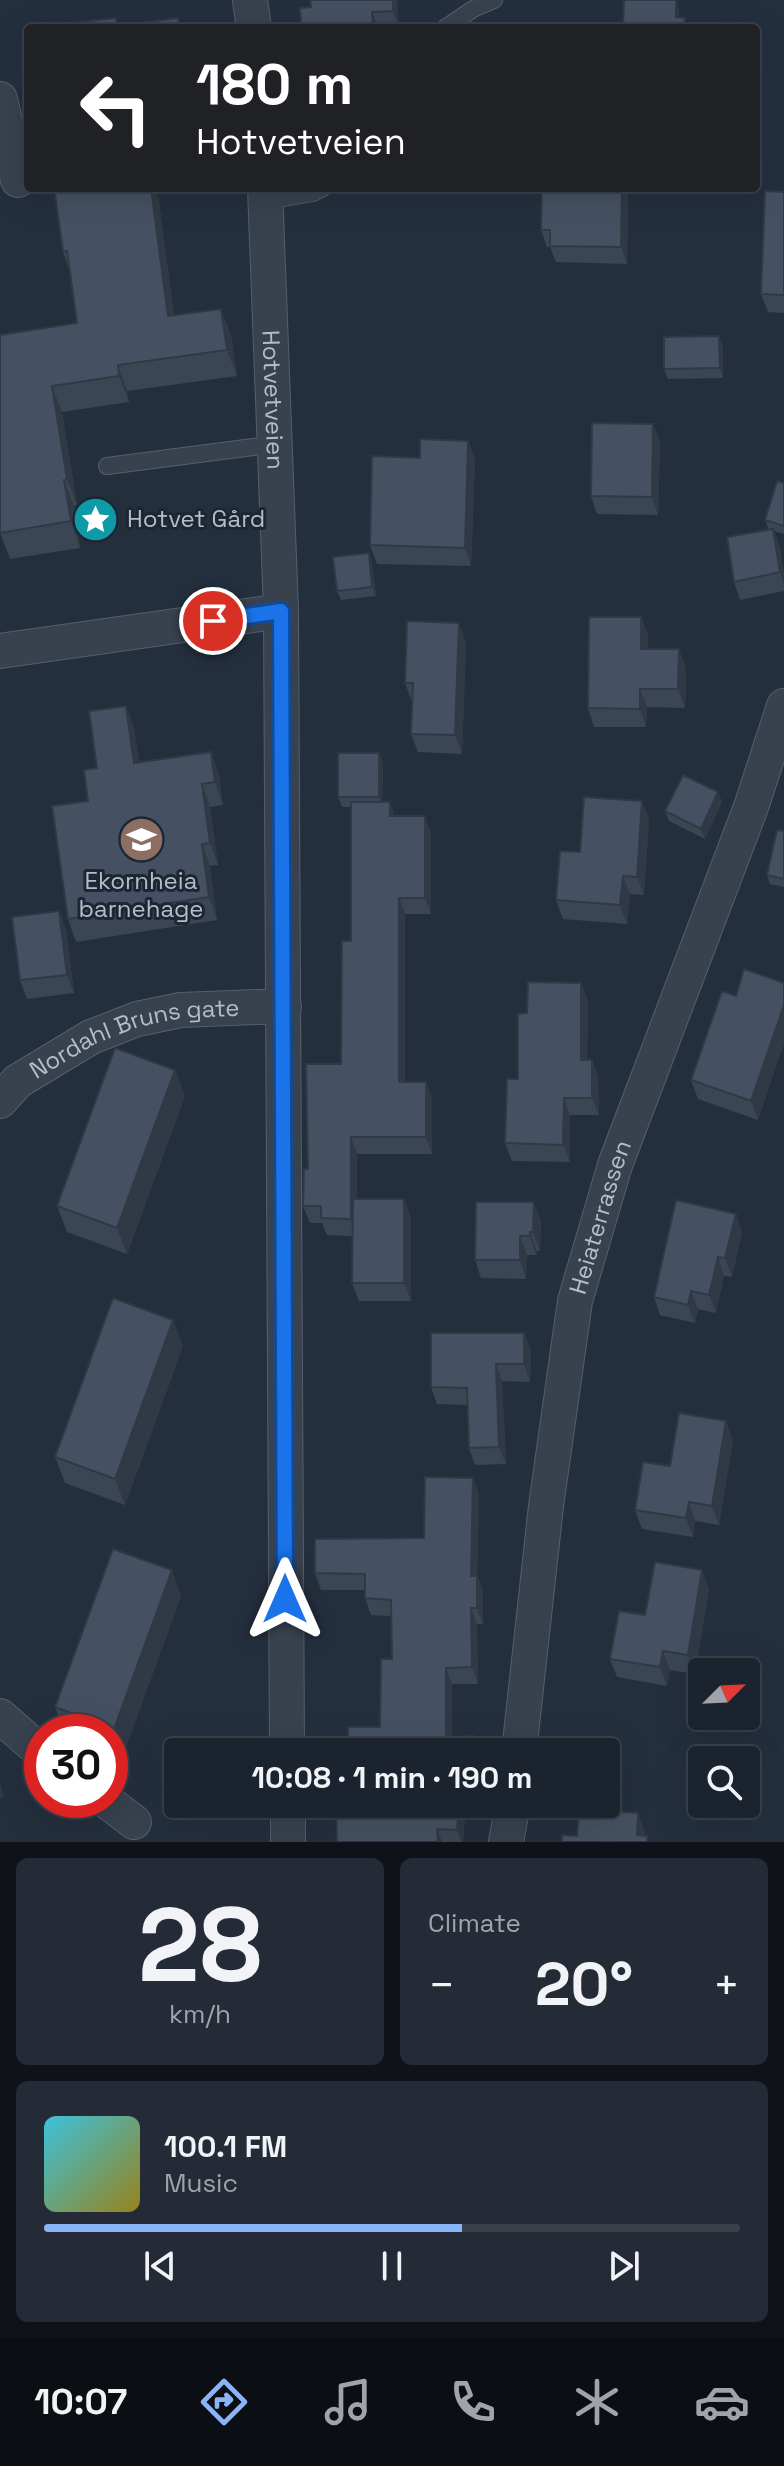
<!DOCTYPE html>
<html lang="en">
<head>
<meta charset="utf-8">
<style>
	body { margin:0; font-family:"Space Grotesk",sans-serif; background:#242b36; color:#f1f3f6; height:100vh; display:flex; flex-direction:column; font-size:30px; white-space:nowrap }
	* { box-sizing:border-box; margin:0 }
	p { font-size:26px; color:#a0a4aa }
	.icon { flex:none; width:44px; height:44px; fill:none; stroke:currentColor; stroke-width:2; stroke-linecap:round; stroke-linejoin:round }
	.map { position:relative; height:1842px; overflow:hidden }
	.details { display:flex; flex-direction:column; gap:16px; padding:16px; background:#0f1319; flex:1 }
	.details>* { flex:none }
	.banner { position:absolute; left:24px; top:24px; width:736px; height:168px; border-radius:8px; box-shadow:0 8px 32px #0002,0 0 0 2px #39404a; background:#202124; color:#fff; overflow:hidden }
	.needle { width:52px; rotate:66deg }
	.buttons { position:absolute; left:688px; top:1658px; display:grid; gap:16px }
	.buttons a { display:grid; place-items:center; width:72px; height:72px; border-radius:8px; background:#1b232e; box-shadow:0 8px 32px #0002,0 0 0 2px #39404a; font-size:40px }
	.speed { position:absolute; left:24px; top:1714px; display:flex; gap:16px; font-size:40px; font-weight:700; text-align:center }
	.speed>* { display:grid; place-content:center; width:104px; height:104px; border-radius:50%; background:#1b232e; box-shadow:0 8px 32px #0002,0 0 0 2px #39404a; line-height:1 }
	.speed .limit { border:12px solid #d22; background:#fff; color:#111 }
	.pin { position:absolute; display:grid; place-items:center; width:68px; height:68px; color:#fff; margin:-34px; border:4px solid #fff; border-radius:50%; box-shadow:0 2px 8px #0007 }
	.me { position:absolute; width:88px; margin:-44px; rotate:0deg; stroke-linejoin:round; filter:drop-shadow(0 0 6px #0008) }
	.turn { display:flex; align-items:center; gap:28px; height:168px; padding:0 40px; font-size:36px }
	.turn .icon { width:104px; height:104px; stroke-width:2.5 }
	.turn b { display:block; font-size:56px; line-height:68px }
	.big { font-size:60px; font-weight:800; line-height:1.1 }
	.details .tile { flex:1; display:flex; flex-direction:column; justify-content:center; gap:12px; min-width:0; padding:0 28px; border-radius:12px; background:#242b36 }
	.details .dial { align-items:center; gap:0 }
	.dial b { font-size:104px; line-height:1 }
	.song { display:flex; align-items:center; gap:24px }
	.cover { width:96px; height:96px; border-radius:12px; background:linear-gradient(135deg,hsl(190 70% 55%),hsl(50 70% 35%)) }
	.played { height:8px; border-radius:4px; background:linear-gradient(90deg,#8ab4f8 60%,#39404a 60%) }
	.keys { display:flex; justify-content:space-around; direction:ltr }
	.heat { display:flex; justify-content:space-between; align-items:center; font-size:44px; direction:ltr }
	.details .tiles { flex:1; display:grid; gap:16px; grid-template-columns:1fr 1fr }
	.tile:last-child { grid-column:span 2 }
	.trip { position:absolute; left:164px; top:1738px; width:456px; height:80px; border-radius:8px; background:#1b232e; box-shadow:0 8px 32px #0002,0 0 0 2px #39404a; font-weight:800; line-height:80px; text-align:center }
	.tab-bar { display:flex; height:128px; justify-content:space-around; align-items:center; background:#0b0e12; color:#a0a4aa }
	.tab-bar .icon { width:56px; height:56px }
	.tab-bar .selected { color:#8ab4f8 }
	.tab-bar b { font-size:36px; color:#f1f3f6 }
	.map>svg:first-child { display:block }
</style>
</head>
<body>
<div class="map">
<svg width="784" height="1842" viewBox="0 0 784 1842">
	<rect width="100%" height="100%" fill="#242f3e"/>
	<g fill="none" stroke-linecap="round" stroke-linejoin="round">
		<defs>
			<path id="service" d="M445,28L473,9L494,0
				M266,201L313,193L323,188
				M107,466L276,444"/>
			<g id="minor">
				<path d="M250,0L254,28"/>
				<path d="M0,99L18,180"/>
				<path id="s1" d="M265,188L281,611L287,1752"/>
				<path d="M0,651L281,611"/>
				<path id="s2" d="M0,1101L18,1081L91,1037L137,1019L181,1010L284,1006"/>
				<path d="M0,1716L42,1753"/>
				<path id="s3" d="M519,1752L546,1506L575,1301L615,1165L751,807L784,706"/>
				<path d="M105,1800L134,1822"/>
				<path d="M288,1804V1842"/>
				<path d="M506,1842L513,1804"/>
			</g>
		</defs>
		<!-- service casing -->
		<use href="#service" stroke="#565f6c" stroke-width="18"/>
		<!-- minor casing -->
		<use href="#minor" stroke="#565f6c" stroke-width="36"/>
		<!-- service -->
		<use href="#service" stroke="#38414e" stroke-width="16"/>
		<!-- minor -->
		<use href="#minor" stroke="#38414e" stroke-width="34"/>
	</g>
	<!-- wall -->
	<path fill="#3b4654" d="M310,0H397L399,28H301L311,7Z
		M157,188L174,315L231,335L237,376L127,391L129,402L62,412L77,505L74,506L80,548L10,559L0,533V335L77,323L69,270L63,251Z
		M622,188H628V190L627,264L556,262L550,247H547L541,230Z
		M784,192V313L768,312L761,294Z
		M723,346V378L668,379L664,369Z
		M653,424L660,442L658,515L597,514L591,496Z
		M468,441L475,459L471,566L377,564L370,545L420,458Z
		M784,483V534L774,531L780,548L784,576V591L740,600L734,582L769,530L765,520Z
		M369,553L372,563L376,596L341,600L337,591Z
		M641,617L648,636V649L686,668L685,708L647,707L646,727H594L588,708Z
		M466,642L462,754L418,752L411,734L412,702L405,683Z
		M126,706L134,728L139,762L211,752L219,775L223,805L210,807L218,865L210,866L217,920L76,942L68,919L88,801L97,768Z
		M379,753L383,763L382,802L395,816L431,833V914H405V1082H426L432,1099V1154H357V1199H404L411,1218V1301H359L352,1283V1236L327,1235L322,1223H310L303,1206L308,1169L341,1064L351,941V807H342L338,797Z
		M718,792L722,802L705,839L669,821L665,811Z
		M642,801L649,820L644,895L630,894L627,924L563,919L556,900L580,852Z
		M784,831V887L770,884L767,875Z
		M59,911L66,930L74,993L27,999L20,980Z
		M581,983L588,1001L587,1060H592L598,1077L599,1115H570V1162L512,1161L505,1143L518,1079L527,1013Z
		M784,983V1043L758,1120L698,1099L691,1080L736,996Z
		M175,1070L185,1096L127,1254L67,1232L57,1206Z
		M541,1221L540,1251H537L536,1255H527L526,1279L481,1278L475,1260Z
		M742,1232L732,1277L724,1276L716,1313L698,1309L695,1323L660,1315L654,1297Z
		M183,1346L125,1505L65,1483L55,1457Z
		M531,1350L530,1382L502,1381L506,1464L475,1465L469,1448L468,1405L437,1404L431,1387Z
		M733,1440L719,1525L695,1521L693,1537L642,1529L635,1510L670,1466Z
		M479,1494L477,1576L483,1592V1624H477L478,1684H452V1737L481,1752L380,1727L392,1659L391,1616L371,1615L365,1598V1590H321L315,1573L424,1538Z
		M709,1589L695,1674L670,1670L667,1686L617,1677L610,1659Z
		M181,1596L123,1755L110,1750V1732H64L55,1707Z
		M466,1804L463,1842H337L349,1806Z"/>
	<!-- shaded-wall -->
	<path fill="#303945" d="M393,0H397L399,28L393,11Z
		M676,0L679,9V27L676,17Z
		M372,12L378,28H373Z
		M151,188H157L178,342L168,316Z
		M622,188H628V190L627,264L621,247Z
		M221,309L231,335L237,376L227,350Z
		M719,336L723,346V378L720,368Z
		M118,365L127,391L129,402L119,376Z
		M52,386L62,412L77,505L67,479Z
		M653,424L660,442L658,515L652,497Z
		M468,441L475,459L471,566L465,548Z
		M64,480L74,506L80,548L71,521Z
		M773,529L780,548L784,576V584L780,572Z
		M369,553L372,563L376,596L372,587Z
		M641,617L648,636L647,667L641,649Z
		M459,623L466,642L462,754L455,735Z
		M679,649L686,668L685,708L678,689Z
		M640,689L647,707L646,727L640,709Z
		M126,706L134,728L142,785L134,763Z
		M211,752L219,775L223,805L215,782Z
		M379,753L383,763L382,807L379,797Z
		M202,784L210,807L218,865L210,843Z
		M718,792L722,802L705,839L701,829Z
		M642,801L649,820L644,895L637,877Z
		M390,802L396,819L390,816Z
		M425,816L431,833V914L425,898Z
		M202,844L210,866L217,920L209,897Z
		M623,876L630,894L627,924L620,905Z
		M399,898L405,914V1099L399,1082Z
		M59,911L66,930L74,993L67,975Z
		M581,983L588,1001L587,1077L581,1060Z
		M784,1005V1043L758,1120L751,1101Z
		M592,1060L598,1077L599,1115L592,1098Z
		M175,1070L185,1096L127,1254L117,1228Z
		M426,1082L432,1099V1154L426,1137Z
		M564,1098L570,1115V1162L563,1145Z
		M351,1137L357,1154V1236L351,1219Z
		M404,1199L411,1218V1301L404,1283Z
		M534,1202L541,1221L540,1251L533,1232Z
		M736,1214L742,1232L732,1277L725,1258Z
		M530,1232L537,1251L536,1255L530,1236Z
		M520,1236L527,1255L526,1279L520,1260Z
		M718,1257L724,1276L716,1313L709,1295Z
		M691,1291L698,1309L695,1323L688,1305Z
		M173,1320L183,1346L125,1505L115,1479Z
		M524,1333L531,1350L530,1382L524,1364Z
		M496,1364L502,1381L506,1464L499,1447Z
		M726,1421L733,1440L719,1525L712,1506Z
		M473,1478L479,1494L477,1576L483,1592V1624L477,1608L471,1576Z
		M689,1502L695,1521L693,1537L686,1518Z
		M172,1570L181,1596L123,1755L114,1729Z
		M702,1570L709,1589L695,1674L688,1655Z
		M471,1608L477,1624L478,1684L472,1667Z
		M663,1651L670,1670L667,1686L660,1667Z
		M446,1668L452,1684V1752L446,1737Z
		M475,1736L481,1752H476Z
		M0,1784L4,1795L0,1799Z
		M459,1804H466L463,1842H462L457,1830Z
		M638,1813L645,1832L644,1842L637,1835Z
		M437,1829L442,1842H438Z"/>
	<!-- building -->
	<path fill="#455162" stroke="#303945" stroke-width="2" d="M310,0H393V11L372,12L373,28H301L300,8L311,7Z
		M624,0H676V17L685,18L684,28H623Z
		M116,18V26L178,18L179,28H44V26Z
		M54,188H151L168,316L221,309L227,350L118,365L119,376L52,386L67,479L64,480L71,521L0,533V335L77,323L67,251H63Z
		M542,188H622L621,247L550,246V230H541Z
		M765,191L784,192V295L761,294Z
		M719,336L720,368L664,369V337Z
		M592,423L653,424L652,497L591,496Z
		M420,439L468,441L465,548L370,545L372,456L420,458Z
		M777,481L784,483V526L765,520Z
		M773,529L780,572L734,582L727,537Z
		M369,553L372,587L337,591L333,557Z
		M589,617H641V649H679L678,689H640V709L588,708Z
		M407,621L459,623L455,735L411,734L413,683H405Z
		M126,706L134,763L211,752L215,782L202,784L210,843L202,844L209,897L68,919L52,806L88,801L84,770L97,768L89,711Z
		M338,753H379V797H338Z
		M683,775L718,792L701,829L665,811Z
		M584,797L642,801L637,877L623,876L620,905L556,900L560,851L580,852Z
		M351,802H390V816H425V898H399V1082H426V1137H351V1219L321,1218V1206H303L304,1169H308L306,1064H341L342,941H351Z
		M777,830L784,831V879L767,875Z
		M59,911L67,975L20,980L12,917Z
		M744,969L784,983V1005L751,1101L691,1080L722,991L736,996Z
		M528,982L581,983V1060H592V1098H564L563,1145L505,1143L507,1079H518V1014L527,1013Z
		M115,1048L175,1070L117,1228L57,1206Z
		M353,1199H404V1283H352Z
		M676,1200L736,1214L725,1258L718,1257L709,1295L691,1291L688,1305L654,1297Z
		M476,1202H534L533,1232H530V1236H520V1260H475Z
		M113,1298L173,1320L115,1479L55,1457Z
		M431,1333H524V1364H496L499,1447L469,1448L467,1388L431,1387Z
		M679,1413L726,1421L712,1506L689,1502L686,1518L635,1510L643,1462L670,1466Z
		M425,1477L473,1478L471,1576H477V1608H471L472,1667L446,1668V1737L475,1736L476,1752H348V1727H380L381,1659H392L391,1600L365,1598V1574L315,1573V1539L424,1538Z
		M113,1549L172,1570L114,1729L55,1707Z
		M655,1562L702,1570L688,1655L663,1651L660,1667L610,1659L619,1611L645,1615Z
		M349,1804H459L457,1830L437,1829L438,1842H337L336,1807L349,1806Z
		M579,1809L638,1813L637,1835L647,1836V1842H562V1835L577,1836Z"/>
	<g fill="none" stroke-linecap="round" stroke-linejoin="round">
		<defs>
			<path id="route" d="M213,621L281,611L285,1599"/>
		</defs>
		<!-- route casing -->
		<use href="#route" stroke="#114b97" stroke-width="20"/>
		<!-- route -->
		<use href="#route" stroke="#1a73e8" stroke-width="14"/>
	</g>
	<!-- icons -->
	<defs>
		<symbol id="sight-disc" viewBox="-11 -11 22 22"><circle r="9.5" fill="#0f9aa8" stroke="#1d2633"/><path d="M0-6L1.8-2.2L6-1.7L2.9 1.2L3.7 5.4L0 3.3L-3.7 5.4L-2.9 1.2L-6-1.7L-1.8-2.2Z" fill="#fff"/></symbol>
		<symbol id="school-disc" viewBox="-11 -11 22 22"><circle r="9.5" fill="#8d6e63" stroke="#1d2633"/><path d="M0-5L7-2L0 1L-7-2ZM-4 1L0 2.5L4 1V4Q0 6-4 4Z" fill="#fff"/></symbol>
	</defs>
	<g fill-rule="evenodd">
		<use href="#sight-disc" x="70" y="494" width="51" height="51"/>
		<use href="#school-disc" x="116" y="814" width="51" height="51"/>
	</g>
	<g text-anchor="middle" stroke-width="6" stroke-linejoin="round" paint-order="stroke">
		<!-- street labels -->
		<g font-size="24" fill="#b4bcc9" stroke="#1d2633">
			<text dy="8" stroke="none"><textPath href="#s1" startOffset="212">Hotvetveien</textPath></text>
			<text dy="8" stroke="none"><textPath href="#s2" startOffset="154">Nordahl Bruns gate</textPath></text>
			<text dy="8" stroke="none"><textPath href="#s3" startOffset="542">Heiaterrassen</textPath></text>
		</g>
		<!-- poi labels -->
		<g font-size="24" fill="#b4bcc9" stroke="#1d2633" text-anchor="start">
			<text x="127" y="527">Hotvet Gård</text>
			<text x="141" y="889" text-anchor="middle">Ekornheia<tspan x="141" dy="28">barnehage</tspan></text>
		</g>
	</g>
</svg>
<div class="buttons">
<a><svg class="needle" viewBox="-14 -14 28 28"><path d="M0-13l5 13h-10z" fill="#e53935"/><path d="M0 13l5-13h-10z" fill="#a0a4aa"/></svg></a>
<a><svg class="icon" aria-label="search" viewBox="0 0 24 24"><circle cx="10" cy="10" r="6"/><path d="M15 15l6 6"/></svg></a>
</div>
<div class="speed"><div class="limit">30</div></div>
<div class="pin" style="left:213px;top:621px;background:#d93025"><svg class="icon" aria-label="arrive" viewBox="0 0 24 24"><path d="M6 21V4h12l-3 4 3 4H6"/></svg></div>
<svg class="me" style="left:285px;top:1599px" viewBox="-20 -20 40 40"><path d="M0-17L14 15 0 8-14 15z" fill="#1a73e8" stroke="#fff" stroke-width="4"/></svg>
<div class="trip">10:08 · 1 min · 190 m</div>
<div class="banner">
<div class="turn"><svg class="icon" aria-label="left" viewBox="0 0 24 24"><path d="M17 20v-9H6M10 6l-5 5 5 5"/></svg><div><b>180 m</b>Hotvetveien</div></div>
</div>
</div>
<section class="details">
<div class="tiles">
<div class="tile dial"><b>28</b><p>km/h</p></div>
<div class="tile"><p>Climate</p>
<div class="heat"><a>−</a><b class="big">20°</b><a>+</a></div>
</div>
<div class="tile">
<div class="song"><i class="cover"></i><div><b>100.1 FM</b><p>Music</p></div></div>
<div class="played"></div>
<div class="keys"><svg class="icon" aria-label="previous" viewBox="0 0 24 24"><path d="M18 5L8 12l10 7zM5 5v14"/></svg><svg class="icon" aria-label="pause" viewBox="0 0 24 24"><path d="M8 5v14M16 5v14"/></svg><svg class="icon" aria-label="next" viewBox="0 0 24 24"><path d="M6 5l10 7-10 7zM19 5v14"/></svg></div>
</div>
</div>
</section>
<nav class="tab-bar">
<b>10:07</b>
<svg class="icon selected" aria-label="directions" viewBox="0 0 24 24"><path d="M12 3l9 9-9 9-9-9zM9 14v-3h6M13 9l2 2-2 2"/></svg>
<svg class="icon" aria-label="music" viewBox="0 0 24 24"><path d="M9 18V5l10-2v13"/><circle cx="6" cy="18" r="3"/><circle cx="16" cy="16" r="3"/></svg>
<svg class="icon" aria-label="phone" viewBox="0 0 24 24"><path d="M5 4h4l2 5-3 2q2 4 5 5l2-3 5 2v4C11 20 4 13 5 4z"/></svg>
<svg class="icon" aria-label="climate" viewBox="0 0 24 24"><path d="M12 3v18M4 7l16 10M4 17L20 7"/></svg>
<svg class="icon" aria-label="car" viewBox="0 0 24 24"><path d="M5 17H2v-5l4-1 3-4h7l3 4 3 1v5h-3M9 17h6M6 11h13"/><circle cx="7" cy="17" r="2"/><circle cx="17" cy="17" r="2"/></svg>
</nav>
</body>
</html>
